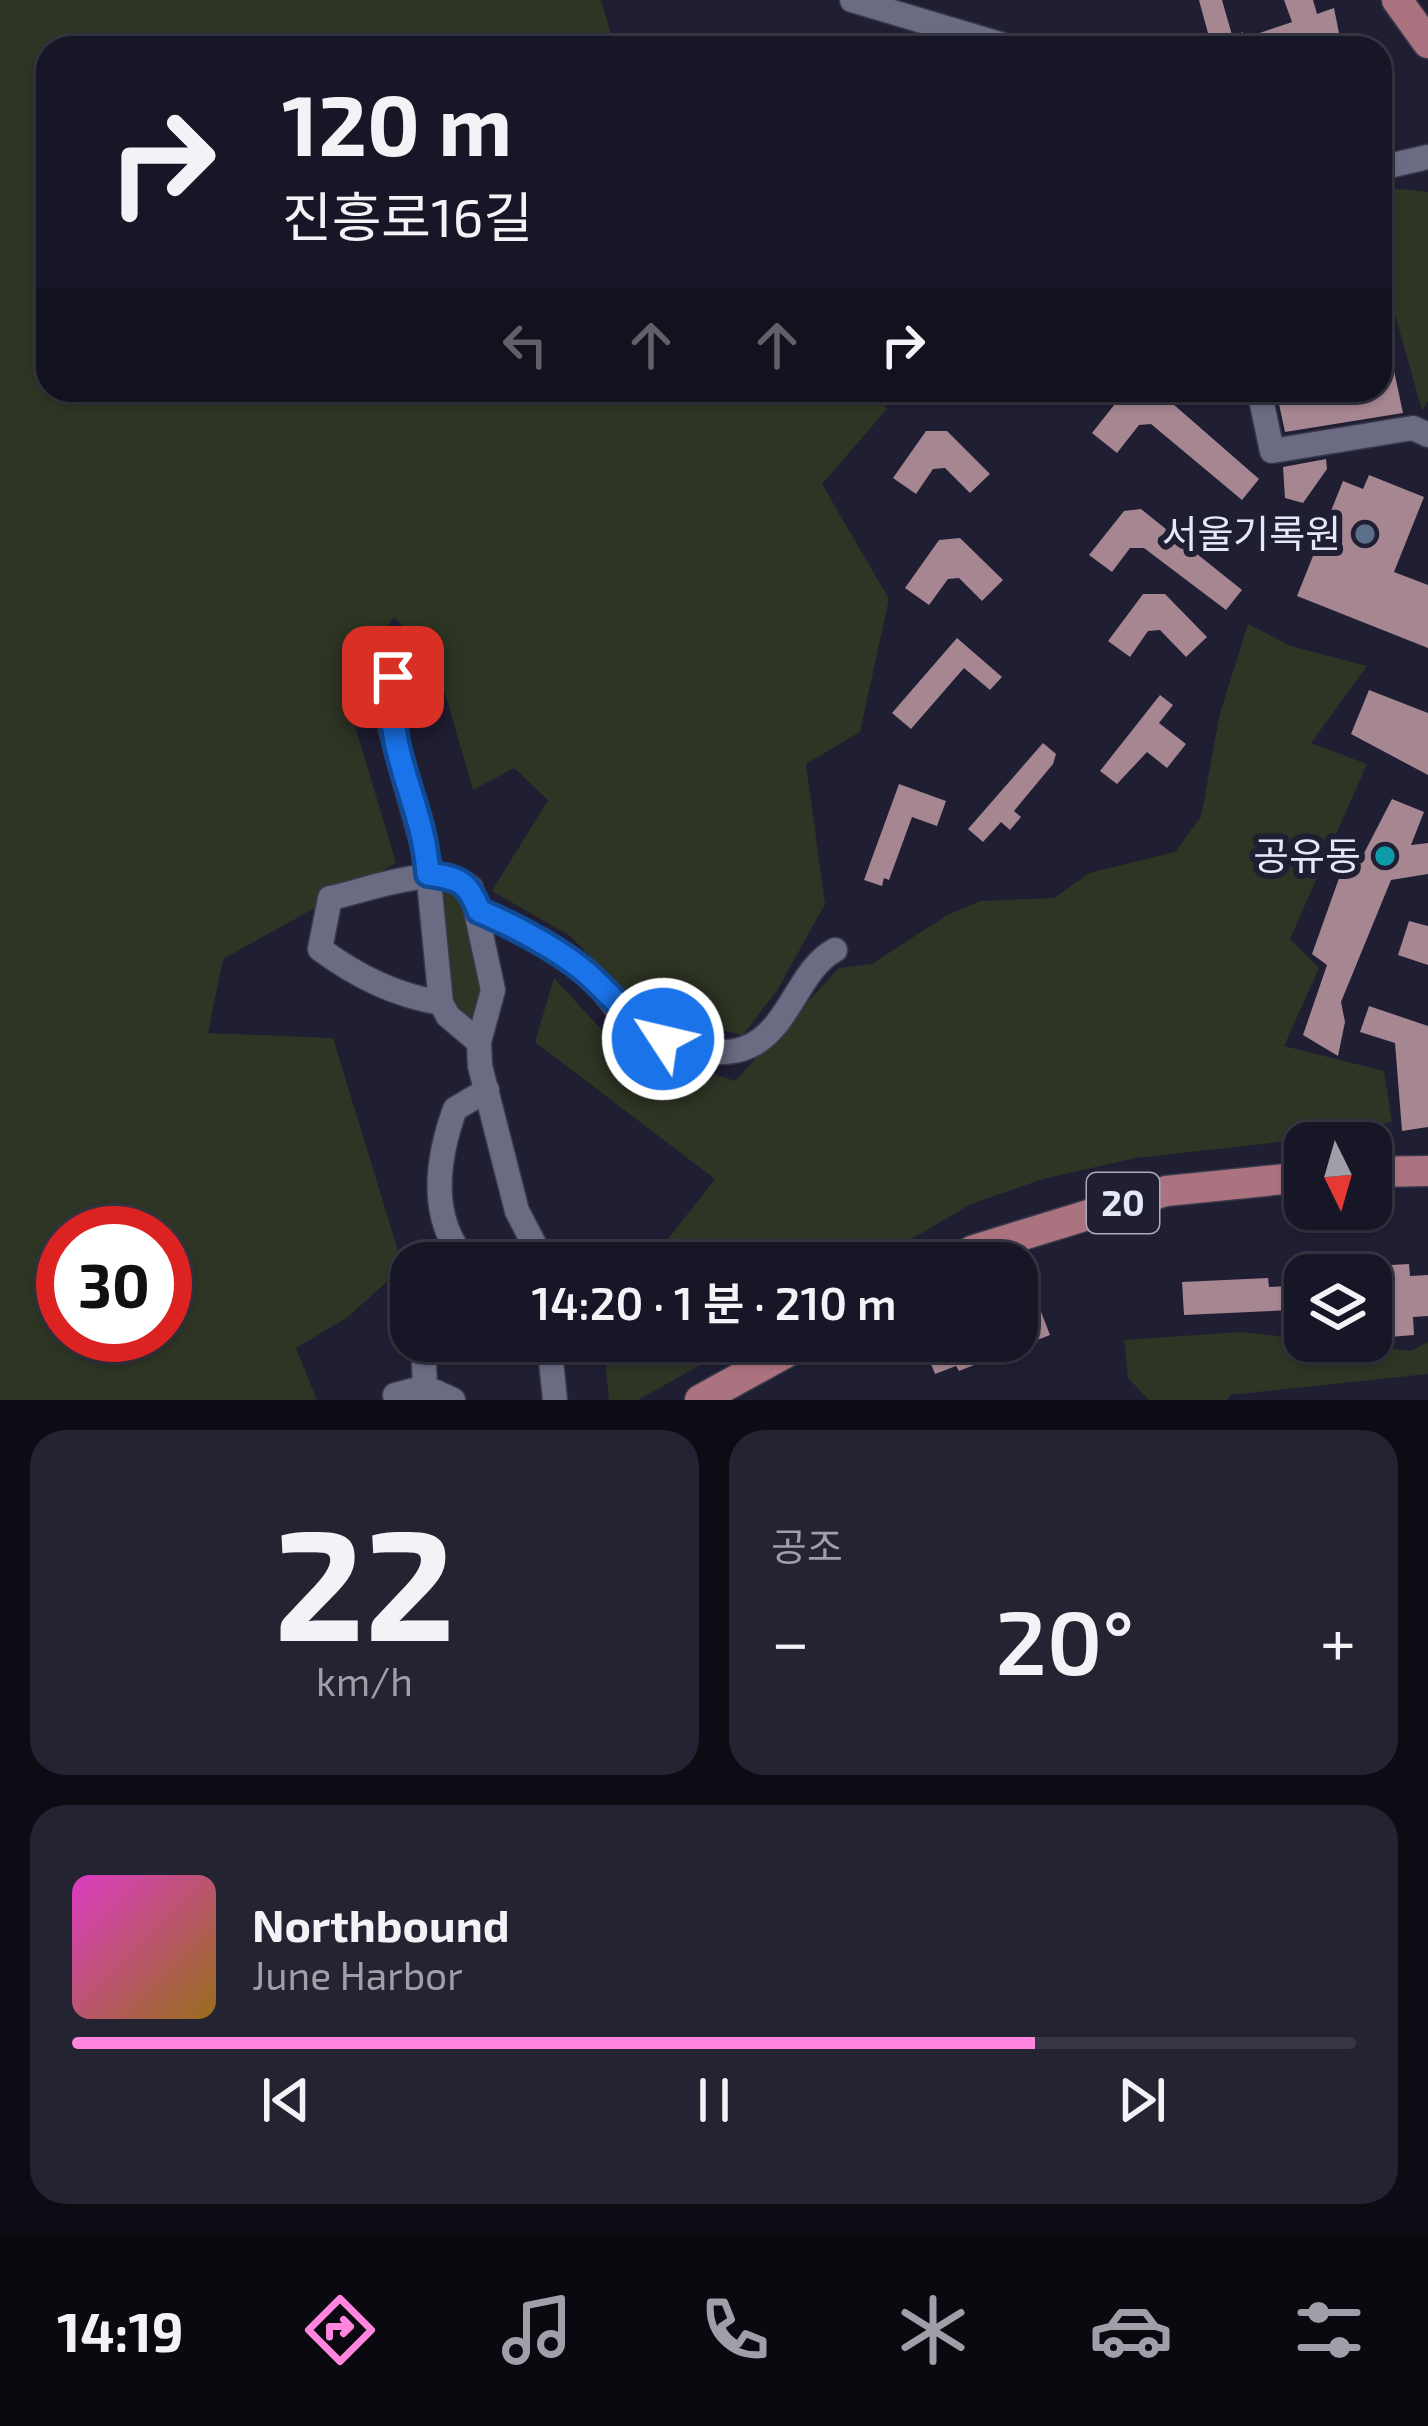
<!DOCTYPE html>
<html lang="ko">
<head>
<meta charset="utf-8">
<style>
	body { margin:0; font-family:"Exo 2","Noto Sans KR",sans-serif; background:#242332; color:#f1f3f6; height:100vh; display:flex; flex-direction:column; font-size:45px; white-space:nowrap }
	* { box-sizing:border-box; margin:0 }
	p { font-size:39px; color:#9e9fa7 }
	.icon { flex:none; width:66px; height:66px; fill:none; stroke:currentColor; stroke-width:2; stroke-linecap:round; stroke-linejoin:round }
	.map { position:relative; height:1400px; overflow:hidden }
	.side { display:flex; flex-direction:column; gap:30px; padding:30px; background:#0d0c15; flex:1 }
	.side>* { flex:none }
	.guide { position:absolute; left:36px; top:36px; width:1356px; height:366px; border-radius:36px; box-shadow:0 3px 9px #0004,0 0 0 3px #363543; background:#171626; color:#f1f3f6; overflow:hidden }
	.needle { width:78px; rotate:175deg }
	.fabs { position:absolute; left:1284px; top:1122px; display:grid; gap:24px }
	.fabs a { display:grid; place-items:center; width:108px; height:108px; border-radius:24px; background:#171626; box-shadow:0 3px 9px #0004,0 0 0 3px #363543; font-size:60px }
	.speed { position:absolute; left:36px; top:1206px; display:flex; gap:24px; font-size:60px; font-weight:700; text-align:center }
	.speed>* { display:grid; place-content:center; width:156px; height:156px; border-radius:50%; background:#171626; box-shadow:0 3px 9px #0004,0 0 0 3px #363543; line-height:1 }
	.speed .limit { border:18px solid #d22; background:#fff; color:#111 }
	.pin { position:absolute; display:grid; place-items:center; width:102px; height:102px; color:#fff; margin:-51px; border-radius:24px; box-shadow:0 6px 18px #0006 }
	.me { position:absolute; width:132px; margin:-66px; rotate:305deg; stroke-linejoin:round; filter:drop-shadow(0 0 9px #0008) }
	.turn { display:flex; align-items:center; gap:42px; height:252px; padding:0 48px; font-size:54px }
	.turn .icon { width:156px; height:156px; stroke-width:2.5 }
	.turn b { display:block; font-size:84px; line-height:102px }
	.lanes { display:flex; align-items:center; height:114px; padding:0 48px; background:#0003; justify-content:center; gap:60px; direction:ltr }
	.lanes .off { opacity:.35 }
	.big { font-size:90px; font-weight:600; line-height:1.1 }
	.side .widget { flex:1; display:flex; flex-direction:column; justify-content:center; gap:18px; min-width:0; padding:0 42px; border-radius:36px; background:#242332 }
	.side .dial { align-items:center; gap:0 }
	.dial b { font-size:156px; line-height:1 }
	.song { display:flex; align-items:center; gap:36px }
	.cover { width:144px; height:144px; border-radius:18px; background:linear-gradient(135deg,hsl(310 70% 55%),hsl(40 70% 35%)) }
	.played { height:12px; border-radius:6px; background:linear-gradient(90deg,#ff85de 75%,#363543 75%) }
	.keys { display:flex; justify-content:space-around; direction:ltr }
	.heat { display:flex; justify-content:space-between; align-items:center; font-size:66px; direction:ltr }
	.side .tiles { flex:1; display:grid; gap:30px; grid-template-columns:1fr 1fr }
	.widget:last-child { grid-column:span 2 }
	.trip { position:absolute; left:390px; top:1242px; width:648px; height:120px; border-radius:36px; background:#171626; box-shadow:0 3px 9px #0004,0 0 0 3px #363543; font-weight:600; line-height:120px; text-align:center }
	.tab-bar { display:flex; height:192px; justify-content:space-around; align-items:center; background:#09090f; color:#9e9fa7 }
	.tab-bar .icon { width:84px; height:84px }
	.tab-bar .on { color:#ff85de }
	.tab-bar b { font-size:54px; color:#f1f3f6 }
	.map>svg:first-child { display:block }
</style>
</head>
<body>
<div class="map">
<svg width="1428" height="1400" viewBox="0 0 1428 1400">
	<rect width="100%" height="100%" fill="#1f1e33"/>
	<!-- green -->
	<path fill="#2e3524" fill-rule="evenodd" d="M0,0H601L615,48H48V390H872L887,409L822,484L889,599L860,732L806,764L825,904L778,989L743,1035L648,1015L570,936L492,891L548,800L514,768L473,790L436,662L394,617L343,685L396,863L223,959L208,1033L333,1038L403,1267L348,1317L296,1348L317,1400H0ZM63,1233H165V1335H63Z
		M1380,187L1428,192V401L1422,410L1380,262Z
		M1248,624L1291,646L1367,666L1311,743L1367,764L1290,939L1319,968L1284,1046L1384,1071L1392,1122L1298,1140L1136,1158L1043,1179L971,1204L871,1263H649L715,1179L535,1042L554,978L611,1040L735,1081L839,968L872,964L947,915L980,901L1054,898L1089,873L1175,852L1201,817L1220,713Z
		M435,887L455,888L467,901L490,999L479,1030L446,1001Z
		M1241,1332L1411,1351L1428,1342V1374L1230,1395L1228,1400H1149L1128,1378L1124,1340Z
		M603,1341H743L638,1400H609Z"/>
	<!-- building -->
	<path fill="#a58691" d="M1199,0H1222L1234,42L1242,32L1248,37L1292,22L1284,0H1313L1317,14L1334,8L1342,48H1212Z
		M1386,333L1403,413L1285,432L1276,390H1380V334Z
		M1126,390H1157L1259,479L1242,500L1151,424L1139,425L1117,453L1092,433Z
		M926,431H947L990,474L970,493L945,468L933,469L916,494L893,478Z
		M1326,459L1327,469L1303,503L1285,498L1283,467Z
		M1369,475L1424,497L1394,572L1428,585V648L1297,596L1343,481L1363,489Z
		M1141,509L1242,590L1226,610L1144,548H1130L1112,572L1089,555L1124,511Z
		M960,538L1003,580L982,601L959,578L948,579L929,605L905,588L939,540Z
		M1143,594H1165L1207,637L1186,657L1160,630L1148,631L1130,657L1108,641Z
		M957,638L1002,677L990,690L964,668L911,729L892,713Z
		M1369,690L1428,713V775L1351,734Z
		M1160,695L1173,705L1159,723L1186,744L1167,768L1147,752L1117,784L1100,771Z
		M1043,743L1056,754L1053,764L1014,811L1021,817L1010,830L1001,822L983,842L968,829Z
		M899,784L946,801L937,826L912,817L889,880L884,878L882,886L864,880Z
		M1392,799L1424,812L1411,845L1428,843V874L1391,880L1341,1002L1345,1022L1338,1056L1303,1035L1327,965L1312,954L1348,853L1361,859Z
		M1409,921L1428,926V965L1398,955Z
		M1369,1006L1428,1026V1127L1402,1131L1395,1043L1360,1032Z
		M1409,1264L1410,1276L1428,1275V1316L1413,1317L1414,1335L1377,1338L1376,1316L1371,1317L1373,1266Z
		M1268,1278L1269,1287L1305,1285V1315L1292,1316L1291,1310L1184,1315L1182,1282Z
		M1033,1291L1050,1335L959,1371L956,1366L935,1374L922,1341H1017V1298Z"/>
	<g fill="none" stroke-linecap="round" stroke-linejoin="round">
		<defs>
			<path id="minor" d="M852,0L1013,48
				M1380,168L1428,157
				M1259,390L1272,451L1413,428L1428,435
				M393,677L391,730L427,861L441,1003
				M479,911C516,926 562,950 591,976C602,987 609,1002 621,1012C650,1038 712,1064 750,1046C790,1027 799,969 835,950
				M479,1042L448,1016L441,1003C395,995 358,977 320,949L330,898C371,890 435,861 471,888L493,990L479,1042L480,1066L517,1211L544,1263
				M468,1263C428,1220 437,1159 455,1109L487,1090
				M549,1341L555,1400
				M425,1387L453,1400
				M395,1395L425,1387L423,1341"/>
			<path id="major" d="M1397,0L1428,43
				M1371,1172L1428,1171
				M950,1263L974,1250L1166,1191L1305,1177
				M700,1400L807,1341"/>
		</defs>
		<!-- minor casing -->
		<use href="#minor" stroke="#3a394a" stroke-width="27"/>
		<!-- major casing -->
		<use href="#major" stroke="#3a394a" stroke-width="33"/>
		<!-- minor -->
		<use href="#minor" stroke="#6b6b84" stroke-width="24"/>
		<!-- major -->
		<use href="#major" stroke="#ab737f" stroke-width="30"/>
	</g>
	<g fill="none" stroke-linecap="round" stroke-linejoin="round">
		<defs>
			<path id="route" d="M393,677C385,758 423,799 428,874C458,878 468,881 479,911C513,925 566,953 592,978C620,1005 629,1017 663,1039"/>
		</defs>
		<!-- route casing -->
		<use href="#route" stroke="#114b97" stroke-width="30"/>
		<!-- route -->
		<use href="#route" stroke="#1a73e8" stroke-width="21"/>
	</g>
	<!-- markers -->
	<circle fill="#5c6f8a" stroke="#1f1e33" stroke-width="4.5" cx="1365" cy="534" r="12"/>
	<circle fill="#0f9aa8" stroke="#1f1e33" stroke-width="4.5" cx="1385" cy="856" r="12"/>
	<g text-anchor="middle" stroke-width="12" stroke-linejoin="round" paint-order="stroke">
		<!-- shield labels -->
		<rect fill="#1f1e33" stroke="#ababbc" stroke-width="3" x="1087" y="1173" width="72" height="60" rx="9"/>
		<g font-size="36" font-weight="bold" fill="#e7e8f6">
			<text x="1123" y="1216">20</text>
		</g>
		<!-- poi labels -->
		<g font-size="39" fill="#e7e8f6" stroke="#1f1e33" text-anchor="end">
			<text x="1341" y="548">서울기록원</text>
			<text x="1361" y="870">공유동</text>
		</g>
	</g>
</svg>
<div class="fabs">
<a><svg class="needle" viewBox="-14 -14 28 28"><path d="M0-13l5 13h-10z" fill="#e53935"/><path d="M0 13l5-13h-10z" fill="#9e9fa7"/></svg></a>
<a><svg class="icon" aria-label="layers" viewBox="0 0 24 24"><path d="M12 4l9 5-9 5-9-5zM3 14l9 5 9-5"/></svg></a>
</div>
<div class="speed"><div class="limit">30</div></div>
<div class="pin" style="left:393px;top:677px;background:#d93025"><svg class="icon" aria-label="arrive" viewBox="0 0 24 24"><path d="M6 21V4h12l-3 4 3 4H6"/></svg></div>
<svg class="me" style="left:663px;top:1039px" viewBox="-20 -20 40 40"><circle r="17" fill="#1a73e8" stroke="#fff" stroke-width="3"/><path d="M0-11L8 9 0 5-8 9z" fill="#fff"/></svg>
<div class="trip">14:20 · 1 분 · 210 m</div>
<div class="guide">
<div class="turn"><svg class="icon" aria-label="right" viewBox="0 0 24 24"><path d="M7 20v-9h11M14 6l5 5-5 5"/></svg><div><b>120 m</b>진흥로16길</div></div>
<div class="lanes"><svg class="icon off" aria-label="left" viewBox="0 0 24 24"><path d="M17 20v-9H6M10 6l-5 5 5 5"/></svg><svg class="icon off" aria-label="ahead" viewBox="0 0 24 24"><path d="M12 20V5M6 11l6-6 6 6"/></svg><svg class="icon off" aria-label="ahead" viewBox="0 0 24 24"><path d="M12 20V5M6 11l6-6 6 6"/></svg><svg class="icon" aria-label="right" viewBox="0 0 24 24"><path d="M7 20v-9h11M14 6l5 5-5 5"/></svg></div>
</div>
</div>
<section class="side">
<div class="tiles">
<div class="widget dial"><b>22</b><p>km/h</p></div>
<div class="widget"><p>공조</p>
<div class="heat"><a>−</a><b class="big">20°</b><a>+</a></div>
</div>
<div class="widget">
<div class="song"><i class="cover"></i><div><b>Northbound</b><p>June Harbor</p></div></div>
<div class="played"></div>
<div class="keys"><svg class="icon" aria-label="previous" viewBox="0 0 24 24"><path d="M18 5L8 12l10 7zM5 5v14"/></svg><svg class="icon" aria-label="pause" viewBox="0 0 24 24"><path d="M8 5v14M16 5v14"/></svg><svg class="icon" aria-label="next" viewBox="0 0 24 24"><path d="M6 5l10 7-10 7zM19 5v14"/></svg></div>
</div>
</div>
</section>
<nav class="tab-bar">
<b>14:19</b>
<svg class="icon on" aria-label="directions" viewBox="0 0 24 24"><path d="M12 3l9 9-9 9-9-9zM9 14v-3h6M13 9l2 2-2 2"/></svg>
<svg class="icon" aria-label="music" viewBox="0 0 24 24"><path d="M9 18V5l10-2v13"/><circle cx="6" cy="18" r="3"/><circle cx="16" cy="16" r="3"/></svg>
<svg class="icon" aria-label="phone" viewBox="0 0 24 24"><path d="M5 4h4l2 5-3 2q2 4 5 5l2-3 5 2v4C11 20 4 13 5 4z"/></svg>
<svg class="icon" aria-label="climate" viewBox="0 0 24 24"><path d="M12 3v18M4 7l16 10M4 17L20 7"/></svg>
<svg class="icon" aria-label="car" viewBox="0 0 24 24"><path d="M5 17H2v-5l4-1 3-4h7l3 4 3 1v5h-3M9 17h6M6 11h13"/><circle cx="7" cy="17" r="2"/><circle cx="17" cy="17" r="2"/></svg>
<svg class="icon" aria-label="filters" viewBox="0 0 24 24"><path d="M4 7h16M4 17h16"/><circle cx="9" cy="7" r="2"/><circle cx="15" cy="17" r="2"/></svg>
</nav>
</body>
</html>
